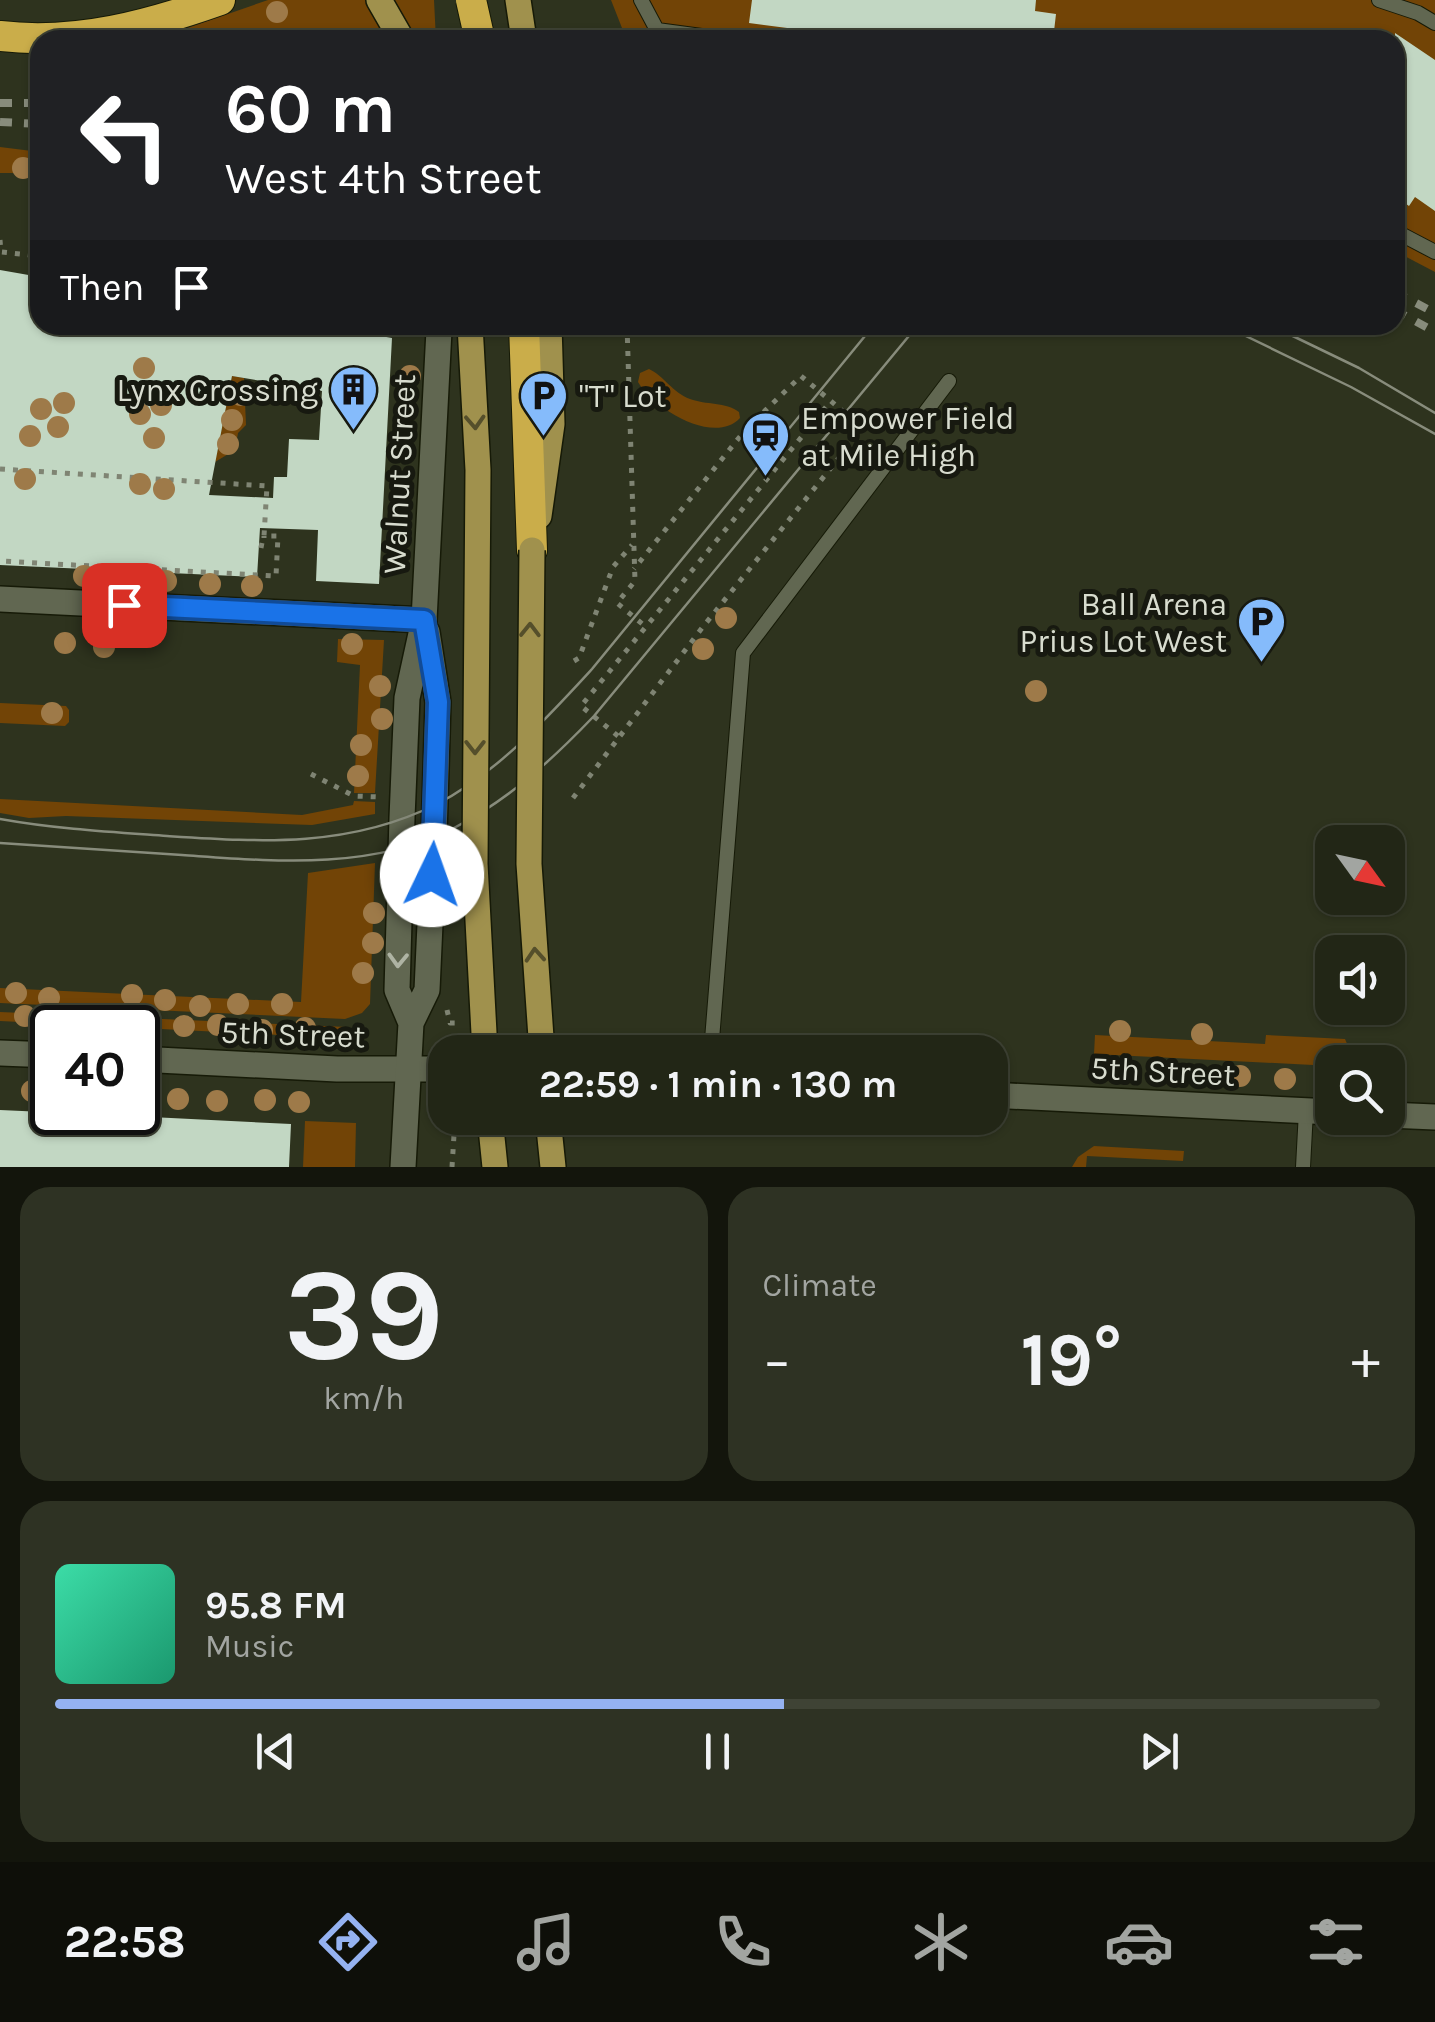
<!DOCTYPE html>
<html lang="en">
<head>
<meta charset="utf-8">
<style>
	body { margin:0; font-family:Karla,sans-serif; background:#2e3223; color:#f1f3f6; height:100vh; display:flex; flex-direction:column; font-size:38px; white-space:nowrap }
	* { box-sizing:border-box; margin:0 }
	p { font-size:32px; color:#a2a5a1 }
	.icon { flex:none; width:55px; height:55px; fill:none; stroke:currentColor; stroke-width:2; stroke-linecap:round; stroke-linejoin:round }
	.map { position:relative; height:1167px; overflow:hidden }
	.details { display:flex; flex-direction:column; gap:20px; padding:20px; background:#13150c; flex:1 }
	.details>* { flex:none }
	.banner { position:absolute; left:30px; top:30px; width:1375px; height:305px; border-radius:30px; box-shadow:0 2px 8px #0004,0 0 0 2px #3f4335; background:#202124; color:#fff; overflow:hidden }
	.needle { width:65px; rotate:123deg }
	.fabs { position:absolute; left:1315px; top:825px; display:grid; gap:20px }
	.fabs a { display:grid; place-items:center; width:90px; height:90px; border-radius:20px; background:#222616; box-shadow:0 2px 8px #0004,0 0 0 2px #3f4335; font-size:50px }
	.speed { position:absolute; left:30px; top:1005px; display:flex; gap:20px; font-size:50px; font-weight:700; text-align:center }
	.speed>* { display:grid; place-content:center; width:130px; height:130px; border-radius:50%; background:#222616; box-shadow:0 2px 8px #0004,0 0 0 2px #3f4335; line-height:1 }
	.speed .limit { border:5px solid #111; border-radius:15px; background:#fff; color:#111 }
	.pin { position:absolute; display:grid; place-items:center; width:85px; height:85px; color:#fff; margin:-42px; border-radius:20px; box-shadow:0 5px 15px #0006 }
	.me { position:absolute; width:110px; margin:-55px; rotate:3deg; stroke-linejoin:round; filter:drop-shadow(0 0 8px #0008) }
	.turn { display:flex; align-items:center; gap:35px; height:210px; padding:0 30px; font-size:45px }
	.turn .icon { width:130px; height:130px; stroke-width:2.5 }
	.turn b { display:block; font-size:70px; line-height:85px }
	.then { display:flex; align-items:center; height:95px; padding:0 30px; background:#0003; gap:20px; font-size:38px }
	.big { font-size:75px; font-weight:700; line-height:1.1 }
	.details .card { flex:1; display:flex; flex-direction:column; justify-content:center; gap:15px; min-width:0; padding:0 35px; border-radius:30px; background:#2e3223 }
	.details .dial { align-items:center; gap:0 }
	.dial b { font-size:130px; line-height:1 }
	.song { display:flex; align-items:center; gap:30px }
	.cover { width:120px; height:120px; border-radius:15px; background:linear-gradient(135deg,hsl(160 70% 55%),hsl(160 70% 35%)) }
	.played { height:10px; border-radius:5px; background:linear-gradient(90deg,#95b2f1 55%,#3f4335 55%) }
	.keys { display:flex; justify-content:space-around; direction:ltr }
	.heat { display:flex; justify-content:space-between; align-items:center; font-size:55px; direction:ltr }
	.details .tiles { flex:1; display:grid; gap:20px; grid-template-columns:1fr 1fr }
	.card:last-child { grid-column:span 2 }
	.trip { position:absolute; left:428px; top:1035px; width:580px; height:100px; border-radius:30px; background:#222616; box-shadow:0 2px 8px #0004,0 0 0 2px #3f4335; font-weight:700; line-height:100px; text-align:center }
	.dock { display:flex; height:160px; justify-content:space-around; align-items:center; background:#0e0f09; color:#a2a5a1 }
	.dock .icon { width:70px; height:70px }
	.dock .current { color:#95b2f1 }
	.dock b { font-size:45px; color:#f1f3f6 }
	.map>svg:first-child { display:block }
</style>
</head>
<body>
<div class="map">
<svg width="1435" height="1167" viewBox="0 0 1435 1167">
	<rect width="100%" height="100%" fill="#2e331e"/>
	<!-- green -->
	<path fill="#724406" d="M268,0H434L436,40H153Z
		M611,0H1435V272L1395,251V40H631L622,28Z
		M0,147L40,152V173H0Z
		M649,369C664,376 673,393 690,399C706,405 726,402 739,412L740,418C714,446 653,408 638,382L640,373Z
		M232,376L244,378L246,425L238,433L235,450L215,462Z
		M338,639L384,640L375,793H354L360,665L337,662Z
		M0,703L66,706L69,710V722L65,726L0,723Z
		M0,799L302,815L353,805L354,801L375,802V814L312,825L66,816L29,818L0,813Z
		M375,863L370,1004L362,1013L345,1019L0,1003V988L301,1002L308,873Z
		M0,1012L347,1027L340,1038L0,1021Z
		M1095,1035L1265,1044L1266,1035L1345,1039L1355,1062H1332V1066L1094,1054Z
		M305,1121L356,1123L355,1167H303Z
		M1094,1146L1184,1151L1183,1161L1087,1156L1086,1167H1072L1078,1157Z"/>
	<!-- building -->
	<path fill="#c2d7c3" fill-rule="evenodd" d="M752,0H1036L1035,11L1056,14L1053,40H880L749,23Z
		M1395,33L1435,60V211L1415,197L1409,206L1395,196Z
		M0,270L40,277V325H318L392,338L379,584L316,581L318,530L260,528L257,577L0,565ZM232,376L322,391L319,440L289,439L287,477H274L273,498L209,495Z
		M0,1110L66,1113L68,1120L76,1124L83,1123L88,1114L99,1126L106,1124L111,1115L291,1124L289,1167H0Z"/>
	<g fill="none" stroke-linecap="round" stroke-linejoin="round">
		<defs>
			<path id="service" d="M641,0L657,30L731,40
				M1379,0L1418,13L1435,23
				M1395,231L1435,252
				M711,1052L743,653L949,381
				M77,1114V1112
				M100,1115V1112
				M1303,1167L1306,1111"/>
			<path id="minor" d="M0,599L424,620
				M0,1053L52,1055
				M138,1059L337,1069H445
				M990,1095L1332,1112
				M1388,1115L1435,1117"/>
			<path id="tertiary" d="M411,1023L397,990L402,818L407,698L424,620L439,330
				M403,1167L411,1023L427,990L434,836L438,702L427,632"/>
			<path id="primary" d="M379,0L402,40
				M518,0L524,40
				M539,516L552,424L549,325
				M490,1118L495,1167
				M548,1118L553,1167"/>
			<path id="motorway" d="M0,36C77,45 149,25 220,0
				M524,325L532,550"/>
		</defs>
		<!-- service casing -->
		<use href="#service" stroke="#161a07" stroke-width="16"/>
		<!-- minor casing -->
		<use href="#minor" stroke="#161a07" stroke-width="28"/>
		<!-- tertiary casing -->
		<use href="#tertiary" stroke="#161a07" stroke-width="28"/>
		<!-- primary casing -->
		<use href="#primary" stroke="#161a07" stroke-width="28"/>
		<!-- motorway casing -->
		<use href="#motorway" stroke="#161a07" stroke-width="32"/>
		<!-- path -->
		<path stroke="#7f8473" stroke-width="5" stroke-dasharray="5 8" stroke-linecap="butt" d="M0,240L1,252L40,256
			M372,325L402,331
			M627,325L635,581L617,603L646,627
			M0,469L267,486L264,536H278L276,576L0,561
			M259,545L264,546V536
			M574,661L579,658L613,567L632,545
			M618,736L581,706L831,401
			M311,774L354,796L379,797
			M573,798L702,628L863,428L801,376L746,429L634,569
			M447,1010L450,1023H458
			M452,1167L454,1135L464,1124"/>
		<!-- service -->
		<use href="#service" stroke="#616751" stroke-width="14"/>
		<!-- minor -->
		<use href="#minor" stroke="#616751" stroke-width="25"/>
		<!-- tertiary -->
		<use href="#tertiary" stroke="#616751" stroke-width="25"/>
		<!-- primary -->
		<use href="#primary" stroke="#a0914d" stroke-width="25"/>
		<!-- motorway -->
		<use href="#motorway" stroke="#caad4a" stroke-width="30"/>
		<!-- tram -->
		<path stroke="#888c7c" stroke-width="2.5" d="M1223,325L1351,387L1435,434
			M1270,325L1359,368L1435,413
			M0,819C56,829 111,832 167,836C262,842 349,848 437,804C497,773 547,718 592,669L874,325
			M0,843C61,847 122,851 182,855C271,861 369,871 452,829C507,801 551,761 594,716L918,325"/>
		<!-- rail -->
		<path stroke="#888c7c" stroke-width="8" stroke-dasharray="12 12" stroke-linecap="butt" d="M0,103H40
			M0,122L40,124
			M1395,292L1435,313
			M1395,310L1435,332"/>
		<defs>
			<path id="primary-bridge" d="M470,325L478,470L475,864L485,1052
				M532,550L529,864L542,1052"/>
			<path id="motorway-bridge" d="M471,0L480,40"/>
		</defs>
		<!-- primary-bridge casing -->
		<use href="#primary-bridge" stroke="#161a07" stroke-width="28" stroke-linecap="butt"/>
		<!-- motorway-bridge casing -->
		<use href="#motorway-bridge" stroke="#161a07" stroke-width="32" stroke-linecap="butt"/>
		<!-- primary-bridge -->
		<use href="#primary-bridge" stroke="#a0914d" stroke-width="25"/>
		<!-- motorway-bridge -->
		<use href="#motorway-bridge" stroke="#caad4a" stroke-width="30"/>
	</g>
	<!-- trees -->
	<g fill="#9e7a49">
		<circle cx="277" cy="12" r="11"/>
		<circle cx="23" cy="168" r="11"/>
		<circle cx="144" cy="368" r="11"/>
		<circle cx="410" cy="376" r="11"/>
		<circle cx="241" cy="395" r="11"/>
		<circle cx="64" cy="403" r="11"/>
		<circle cx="161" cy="405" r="11"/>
		<circle cx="41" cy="409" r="11"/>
		<circle cx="140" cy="414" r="11"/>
		<circle cx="232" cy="420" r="11"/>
		<circle cx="58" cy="427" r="11"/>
		<circle cx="30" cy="436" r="11"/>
		<circle cx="154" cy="438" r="11"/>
		<circle cx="228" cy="444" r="11"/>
		<circle cx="25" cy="479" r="11"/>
		<circle cx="140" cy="484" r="11"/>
		<circle cx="164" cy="489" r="11"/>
		<circle cx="84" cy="576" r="11"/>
		<circle cx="125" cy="579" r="11"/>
		<circle cx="166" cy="581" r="11"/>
		<circle cx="210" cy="584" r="11"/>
		<circle cx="252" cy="586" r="11"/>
		<circle cx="726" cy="618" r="11"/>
		<circle cx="65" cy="643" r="11"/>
		<circle cx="352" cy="644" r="11"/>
		<circle cx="104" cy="647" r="11"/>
		<circle cx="703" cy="649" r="11"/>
		<circle cx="380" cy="686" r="11"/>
		<circle cx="1036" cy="691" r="11"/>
		<circle cx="52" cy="713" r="11"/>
		<circle cx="382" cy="719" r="11"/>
		<circle cx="361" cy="745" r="11"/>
		<circle cx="358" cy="776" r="11"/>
		<circle cx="374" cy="913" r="11"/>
		<circle cx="373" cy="943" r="11"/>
		<circle cx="363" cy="973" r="11"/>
		<circle cx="16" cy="993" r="11"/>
		<circle cx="132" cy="995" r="11"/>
		<circle cx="49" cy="998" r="11"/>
		<circle cx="165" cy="1000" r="11"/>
		<circle cx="238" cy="1004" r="11"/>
		<circle cx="282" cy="1004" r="11"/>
		<circle cx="200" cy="1006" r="11"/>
		<circle cx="67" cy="1015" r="11"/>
		<circle cx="25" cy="1016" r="11"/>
		<circle cx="147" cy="1020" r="11"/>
		<circle cx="218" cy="1025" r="11"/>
		<circle cx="184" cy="1026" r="11"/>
		<circle cx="305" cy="1028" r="11"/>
		<circle cx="262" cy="1030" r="11"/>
		<circle cx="1120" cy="1031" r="11"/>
		<circle cx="1202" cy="1034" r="11"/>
		<circle cx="1240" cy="1076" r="11"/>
		<circle cx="1285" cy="1079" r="11"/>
		<circle cx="32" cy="1091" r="11"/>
		<circle cx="178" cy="1099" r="11"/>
		<circle cx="265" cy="1100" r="11"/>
		<circle cx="217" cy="1101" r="11"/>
		<circle cx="299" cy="1102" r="11"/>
	</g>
	<!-- one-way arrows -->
	<defs><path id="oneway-chevron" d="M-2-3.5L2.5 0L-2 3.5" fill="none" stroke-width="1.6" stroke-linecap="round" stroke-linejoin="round" transform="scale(2.5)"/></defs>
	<g stroke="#554f2b">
		<use href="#oneway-chevron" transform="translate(475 422) rotate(87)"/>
		<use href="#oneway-chevron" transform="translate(530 630) rotate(-89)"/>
		<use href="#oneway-chevron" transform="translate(475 747) rotate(90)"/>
		<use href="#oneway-chevron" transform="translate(535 955) rotate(-94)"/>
	</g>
	<use stroke="#aeb3a3" href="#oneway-chevron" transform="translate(398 960) rotate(92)"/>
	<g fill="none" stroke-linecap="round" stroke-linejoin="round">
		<defs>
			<path id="route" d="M124,605L424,620L438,702L432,875"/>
		</defs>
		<!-- route casing -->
		<use href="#route" stroke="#114b97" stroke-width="25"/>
		<!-- route -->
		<use href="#route" stroke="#1a73e8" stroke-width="18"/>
	</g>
	<!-- icons -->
	<defs>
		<symbol id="building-pin" viewBox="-11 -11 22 30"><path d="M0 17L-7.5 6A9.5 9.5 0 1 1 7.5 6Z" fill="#85bbfb" stroke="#171910"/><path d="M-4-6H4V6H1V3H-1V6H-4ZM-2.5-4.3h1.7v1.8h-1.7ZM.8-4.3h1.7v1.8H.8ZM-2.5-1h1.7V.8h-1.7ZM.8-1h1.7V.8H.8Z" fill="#111"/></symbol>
		<symbol id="parking-pin" viewBox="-11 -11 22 30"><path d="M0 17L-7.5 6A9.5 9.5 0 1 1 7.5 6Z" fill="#85bbfb" stroke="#171910"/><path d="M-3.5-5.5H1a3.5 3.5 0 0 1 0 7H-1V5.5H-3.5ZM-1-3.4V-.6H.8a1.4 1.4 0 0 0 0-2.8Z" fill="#111"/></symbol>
		<symbol id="station-pin" viewBox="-11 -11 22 30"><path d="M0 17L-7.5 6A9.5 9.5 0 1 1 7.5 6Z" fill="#85bbfb" stroke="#171910"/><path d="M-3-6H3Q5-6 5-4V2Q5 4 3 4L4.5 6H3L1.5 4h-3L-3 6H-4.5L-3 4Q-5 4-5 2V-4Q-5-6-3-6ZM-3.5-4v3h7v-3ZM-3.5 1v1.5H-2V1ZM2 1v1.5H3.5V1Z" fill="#111"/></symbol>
	</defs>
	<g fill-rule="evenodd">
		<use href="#building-pin" x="326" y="362" width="55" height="75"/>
		<use href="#parking-pin" x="516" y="368" width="55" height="75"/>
		<use href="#station-pin" x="738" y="408" width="55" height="75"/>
		<use href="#parking-pin" x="1234" y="594" width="55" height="75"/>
	</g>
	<g text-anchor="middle" stroke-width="10" stroke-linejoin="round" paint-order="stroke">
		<!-- poi labels -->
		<g font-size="32" fill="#d8dccf" stroke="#171910" text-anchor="end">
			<text x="318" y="401">Lynx Crossing</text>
			<text x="579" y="407" text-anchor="start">"T" Lot</text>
			<text x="801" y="429" text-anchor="start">Empower Field<tspan x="801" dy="37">at Mile High</tspan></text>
			<text x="1227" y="615">Ball Arena<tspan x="1227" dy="37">Prius Lot West</tspan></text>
		</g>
		<!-- street labels -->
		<g font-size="32" fill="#d8dccf" stroke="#171910">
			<text transform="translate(399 474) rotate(-87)" y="11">Walnut Street</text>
			<text transform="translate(293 1034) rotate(2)" y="11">5th Street</text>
			<text transform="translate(1163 1071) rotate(3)" y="11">5th Street</text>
		</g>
	</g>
</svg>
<div class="fabs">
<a><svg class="needle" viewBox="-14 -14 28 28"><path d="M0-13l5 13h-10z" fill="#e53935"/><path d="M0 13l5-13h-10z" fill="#a2a5a1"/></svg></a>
<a><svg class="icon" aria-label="sound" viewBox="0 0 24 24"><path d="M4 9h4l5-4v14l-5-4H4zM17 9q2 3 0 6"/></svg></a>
<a><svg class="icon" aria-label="search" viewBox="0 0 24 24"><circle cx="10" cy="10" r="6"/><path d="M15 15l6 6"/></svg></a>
</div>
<div class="speed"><div class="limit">40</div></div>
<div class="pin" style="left:124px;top:605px;background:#d93025"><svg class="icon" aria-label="arrive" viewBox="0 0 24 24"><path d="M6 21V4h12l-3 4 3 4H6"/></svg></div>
<svg class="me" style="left:432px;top:875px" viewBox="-20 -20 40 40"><circle r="19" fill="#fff"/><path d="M0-13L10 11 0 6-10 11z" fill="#1a73e8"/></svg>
<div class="trip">22:59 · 1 min · 130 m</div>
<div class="banner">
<div class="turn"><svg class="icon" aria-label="left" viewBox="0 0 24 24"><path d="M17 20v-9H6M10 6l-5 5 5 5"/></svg><div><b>60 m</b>West 4th Street</div></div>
<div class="then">Then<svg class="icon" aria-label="arrive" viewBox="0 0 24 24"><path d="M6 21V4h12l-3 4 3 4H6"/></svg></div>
</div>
</div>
<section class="details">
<div class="tiles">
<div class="card dial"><b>39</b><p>km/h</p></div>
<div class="card"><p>Climate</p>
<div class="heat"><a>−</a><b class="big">19°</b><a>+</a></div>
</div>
<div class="card">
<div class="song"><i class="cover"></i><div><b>95.8 FM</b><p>Music</p></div></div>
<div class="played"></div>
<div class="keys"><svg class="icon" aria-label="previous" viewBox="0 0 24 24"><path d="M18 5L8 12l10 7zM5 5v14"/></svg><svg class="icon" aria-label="pause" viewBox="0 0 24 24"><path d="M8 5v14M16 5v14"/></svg><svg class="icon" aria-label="next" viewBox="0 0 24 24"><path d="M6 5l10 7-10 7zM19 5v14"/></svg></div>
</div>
</div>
</section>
<nav class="dock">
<b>22:58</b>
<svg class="icon current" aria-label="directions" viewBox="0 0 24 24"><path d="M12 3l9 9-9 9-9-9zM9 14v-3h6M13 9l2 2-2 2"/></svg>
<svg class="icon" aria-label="music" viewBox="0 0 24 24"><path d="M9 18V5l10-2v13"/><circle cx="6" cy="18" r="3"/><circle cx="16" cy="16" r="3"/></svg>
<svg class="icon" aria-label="phone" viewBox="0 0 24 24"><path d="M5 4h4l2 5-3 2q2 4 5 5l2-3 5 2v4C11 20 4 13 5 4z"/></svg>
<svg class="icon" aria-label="climate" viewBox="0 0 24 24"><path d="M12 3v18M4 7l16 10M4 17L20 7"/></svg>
<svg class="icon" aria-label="car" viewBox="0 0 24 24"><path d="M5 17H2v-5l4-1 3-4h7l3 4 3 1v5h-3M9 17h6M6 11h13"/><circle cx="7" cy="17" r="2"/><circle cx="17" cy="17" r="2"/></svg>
<svg class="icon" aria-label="filters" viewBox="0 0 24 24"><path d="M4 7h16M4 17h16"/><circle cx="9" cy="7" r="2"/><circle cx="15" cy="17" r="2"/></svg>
</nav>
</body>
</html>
